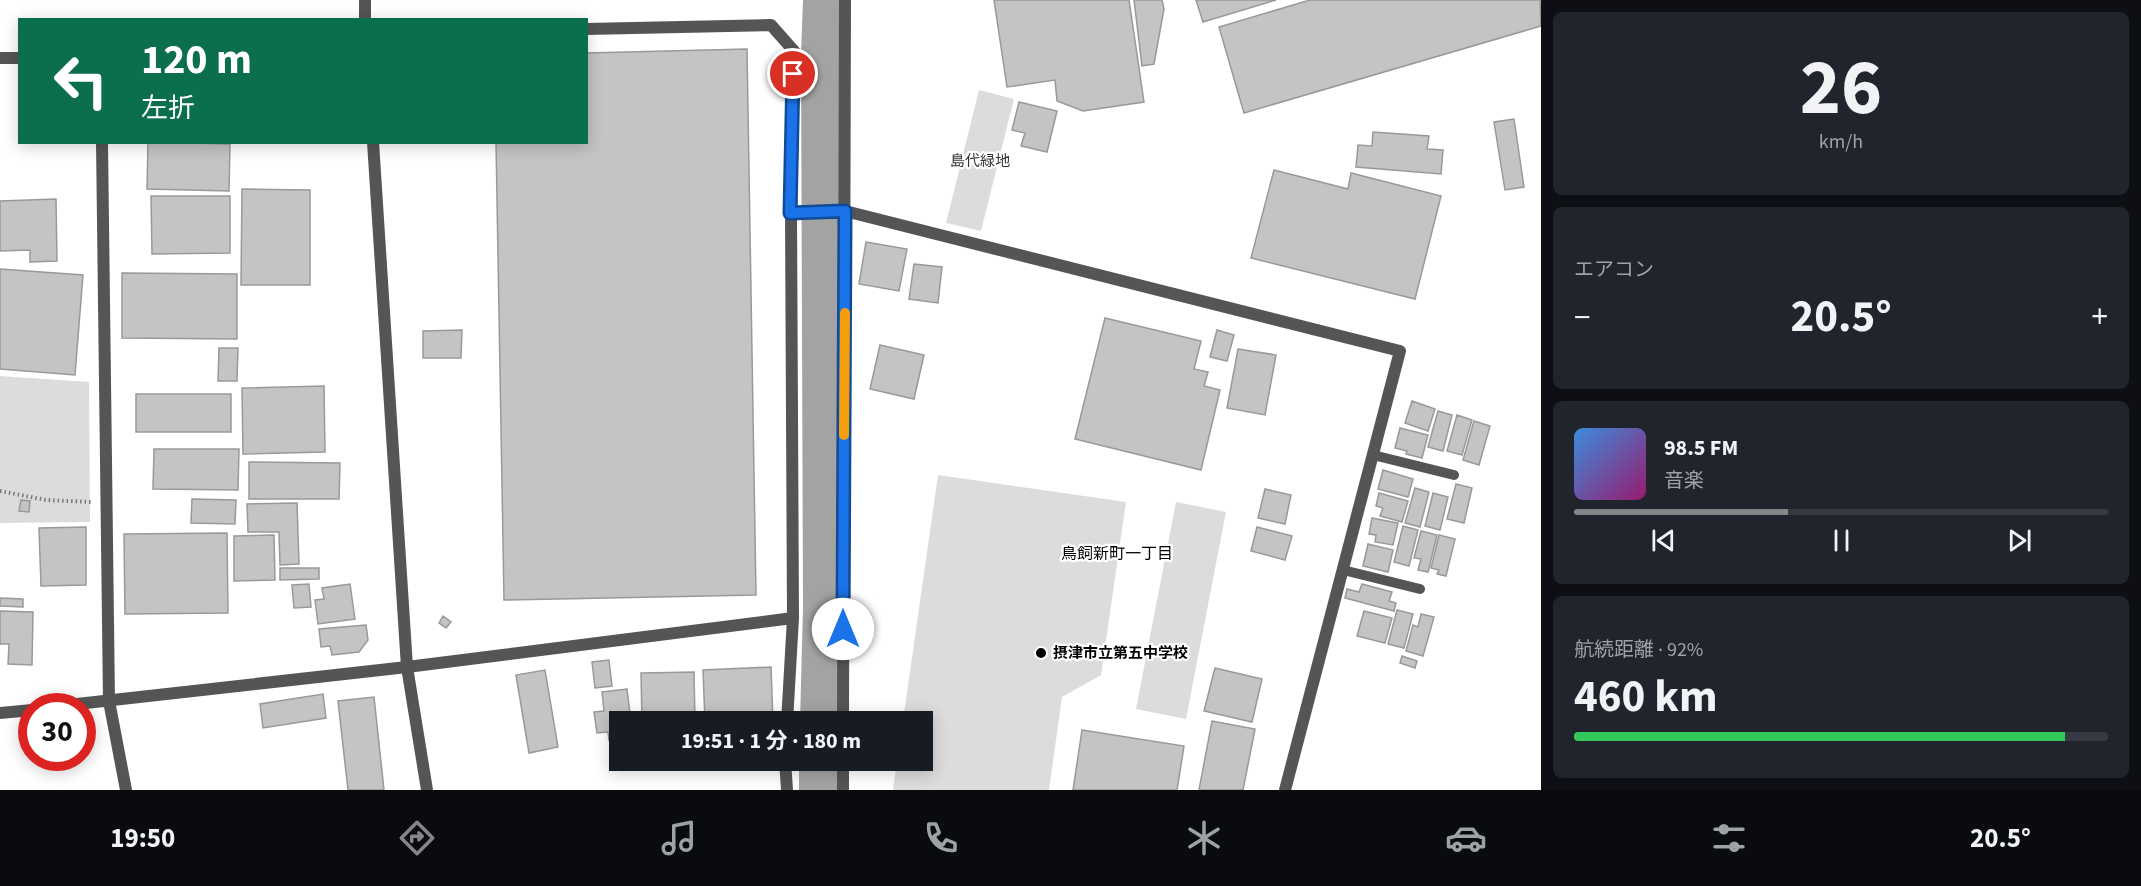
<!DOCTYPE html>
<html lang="ja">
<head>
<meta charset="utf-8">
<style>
	body { margin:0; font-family:"Source Sans 3","Noto Sans JP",sans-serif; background:#20242c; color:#f1f3f6; height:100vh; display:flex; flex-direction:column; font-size:22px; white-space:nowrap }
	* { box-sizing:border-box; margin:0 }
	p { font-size:20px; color:#9ea1a6 }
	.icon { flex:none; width:33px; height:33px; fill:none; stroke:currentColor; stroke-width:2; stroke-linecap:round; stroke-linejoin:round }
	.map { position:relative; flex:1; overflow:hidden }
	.details { display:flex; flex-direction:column; gap:12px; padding:12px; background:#0d0f14; width:600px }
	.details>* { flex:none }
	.banner { position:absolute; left:18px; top:18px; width:570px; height:126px; border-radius:0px; box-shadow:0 3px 15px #0003; background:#0b6e4f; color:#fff; overflow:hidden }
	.speed { position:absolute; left:18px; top:693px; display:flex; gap:12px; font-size:30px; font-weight:700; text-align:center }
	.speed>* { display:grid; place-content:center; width:78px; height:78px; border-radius:50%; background:#171b24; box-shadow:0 3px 15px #0003; line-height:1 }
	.speed .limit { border:9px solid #d22; background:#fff; color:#111 }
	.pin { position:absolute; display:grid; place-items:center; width:51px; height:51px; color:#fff; margin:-26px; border:3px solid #fff; border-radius:50%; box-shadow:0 2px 6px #0007 }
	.me { position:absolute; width:66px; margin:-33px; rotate:0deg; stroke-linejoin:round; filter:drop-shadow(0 0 4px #0008) }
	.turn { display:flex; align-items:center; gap:21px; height:126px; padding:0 24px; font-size:27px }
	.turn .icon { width:78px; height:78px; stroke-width:2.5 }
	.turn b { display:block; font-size:42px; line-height:51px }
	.big { font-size:45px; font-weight:700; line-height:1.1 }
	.details .tile { flex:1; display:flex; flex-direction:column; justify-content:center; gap:9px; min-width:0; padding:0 21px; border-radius:9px; background:#20242c }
	.details .dial { align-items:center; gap:0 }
	.dial b { font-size:78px; line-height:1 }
	.song { display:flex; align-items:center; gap:18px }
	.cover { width:72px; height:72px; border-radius:9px; background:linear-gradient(135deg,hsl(210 70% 55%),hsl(320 70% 35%)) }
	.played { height:6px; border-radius:3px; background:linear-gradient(90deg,#858687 40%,#363941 40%) }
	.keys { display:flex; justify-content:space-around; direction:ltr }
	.heat { display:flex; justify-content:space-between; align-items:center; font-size:33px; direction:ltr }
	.charge { height:9px; border-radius:4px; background:linear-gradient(90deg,#34c759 92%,#363941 0) }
	.trip { position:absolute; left:609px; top:711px; width:324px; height:60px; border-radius:0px; background:#171b24; box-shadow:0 3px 15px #0003; font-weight:700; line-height:60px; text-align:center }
	.tabs { display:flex; height:96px; justify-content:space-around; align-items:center; background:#090b0e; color:#9ea1a6 }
	.tabs .icon { width:42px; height:42px }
	.tabs .current { color:#858687 }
	.tabs b { font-size:27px; color:#f1f3f6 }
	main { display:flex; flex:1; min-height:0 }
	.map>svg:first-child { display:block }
</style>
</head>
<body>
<main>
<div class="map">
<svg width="1541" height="790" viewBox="0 0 1541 790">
	<rect width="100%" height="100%" fill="#fff"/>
	<!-- green -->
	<path fill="#dcdcdc" d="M979,90L1014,99L981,231L946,223Z
		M0,376L89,382L90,522L0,523Z
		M938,475L1126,502L1101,675L1062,697L1049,790H893L897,761L922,760V722L903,721Z
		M1176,502L1226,512L1186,719L1136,709Z"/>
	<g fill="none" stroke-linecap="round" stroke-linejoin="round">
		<!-- river -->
		<path stroke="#a3a3a3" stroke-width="42" d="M821,722L824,607L822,55L824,0
			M820,790V760"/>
	</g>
	<!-- building -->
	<path fill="#c4c4c4" stroke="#999" stroke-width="1.5" d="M994,0H1129L1144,102L1083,111L1057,101L1055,80L1007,87Z
		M1134,0H1162L1164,9L1154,64L1142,66Z
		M1196,0H1276L1203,22Z
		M1310,0H1540L1541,26L1244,113L1219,27Z
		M747,49L756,595L504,600L496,142H586V53Z
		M1019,102L1057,111L1047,152L1021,146L1025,133L1012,130Z
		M1514,119L1524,187L1505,190L1494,122Z
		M1373,132L1429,136L1427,149L1443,150L1441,174L1356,167L1358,145L1372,146Z
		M148,142L230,144L229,191L147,189Z
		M1274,170L1348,189L1351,173L1441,196L1415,299L1251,258Z
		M242,189L310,190V285H241Z
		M151,196H230V253L152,254Z
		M56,199L57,261L30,262V250L0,251V201Z
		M866,242L907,249L899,291L859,284Z
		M914,264L942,267L938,303L909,299Z
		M0,269L83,275L75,375L0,369Z
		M122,273L237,274V339L122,338Z
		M1105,318L1201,341L1194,369L1208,372L1204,386L1220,390L1201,470L1075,439Z
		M462,330L461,358H423V331Z
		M1217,330L1234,335L1227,361L1210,357Z
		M880,345L924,355L914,399L870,389Z
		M219,348H238L237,381H218Z
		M1238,349L1276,355L1265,415L1227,408Z
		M324,386L325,452L243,454L242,388Z
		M136,394H231V432H136Z
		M1412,401L1435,409L1428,431L1405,423Z
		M1438,411L1452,415L1443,451L1428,447Z
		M1457,415L1472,420L1462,455L1447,451Z
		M1474,421L1490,426L1479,465L1463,460Z
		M1400,428L1428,435L1422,458L1406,454L1407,451L1395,448Z
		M154,449H239L238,490L153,489Z
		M249,462L340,463L339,499H249Z
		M1383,470L1413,479L1408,497L1378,489Z
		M1456,484L1472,488L1464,523L1447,519Z
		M1415,488L1429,492L1420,527L1405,523Z
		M1265,489L1291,495L1285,524L1258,518Z
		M1379,493L1408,501L1402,522L1380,516L1383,508L1376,506Z
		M1433,493L1448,497L1440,530L1425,526Z
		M192,499L236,500L235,524L191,523Z
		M21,500L30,501L29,512L19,511Z
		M297,503L299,564L280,565L279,532H248L247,504Z
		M1372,518L1398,523L1393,545L1375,542L1376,535L1369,534Z
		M1403,526L1418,530L1409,566L1394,562Z
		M86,527V585L41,586L39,528Z
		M1257,527L1292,536L1285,560L1251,551Z
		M1421,531L1437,535L1428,572L1418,570L1421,559L1414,558Z
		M227,533L228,613L125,614L124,534Z
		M274,535L275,580L234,581V536Z
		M1439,535L1455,539L1446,576L1437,574L1439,570L1431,568Z
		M1368,544L1393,550L1388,572L1363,566Z
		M280,568H319V579L280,580Z
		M309,584L311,607L294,608L292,585Z
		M350,584L355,619L318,624L315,600L324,599L322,588Z
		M1362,584L1392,592L1389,601L1396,603L1394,611L1345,598L1347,589L1359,592Z
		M0,598L23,599V607L0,606Z
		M1397,610L1413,614L1404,648L1388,644Z
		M0,611L33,612L32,665L8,664L9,644H0Z
		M1364,611L1392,618L1385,643L1357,636Z
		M1421,614L1434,617L1423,656L1406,651L1413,625L1418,627Z
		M443,616L451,622L446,628L439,623Z
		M366,625L368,640L359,652L332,655L330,646L321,647L319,629Z
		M1402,656L1417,661L1415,668L1400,663Z
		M609,660L612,686L595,688L592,662Z
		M771,667L773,722H705L703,670Z
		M1215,668L1262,679L1252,722L1204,711Z
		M545,670L558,747L529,753L516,675Z
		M694,672L695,722H642L641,673Z
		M627,689L631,722H620V738L609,740L608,732L597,733L594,712L604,711L602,692Z
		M323,694L326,718L263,728L260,704Z
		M374,697L384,790H348L338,701Z
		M1212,721L1255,729L1243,790H1199Z
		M1082,730L1184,746L1177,790H1073Z"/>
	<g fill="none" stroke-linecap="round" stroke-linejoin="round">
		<!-- path -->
		<path stroke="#777" stroke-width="4" stroke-dasharray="1.5 3" stroke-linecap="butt" d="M0,491L46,500L91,502"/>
		<!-- service -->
		<path stroke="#555" stroke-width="10" d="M1373,455L1454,475
			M1343,570L1420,589"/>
		<!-- minor -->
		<path stroke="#555" stroke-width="12" d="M586,29L771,25L794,51L791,213L793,618L787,722
			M0,58H20
			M791,213L845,211L1400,351L1285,790
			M109,701L126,790
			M59,706L407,667L793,618
			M0,713L32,710
			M843,722L845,0
			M785,760L787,790
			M843,790V760"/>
		<!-- tertiary -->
		<path stroke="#555" stroke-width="12" d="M365,0V20
			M102,142L109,701
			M373,142L407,667L427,790"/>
	</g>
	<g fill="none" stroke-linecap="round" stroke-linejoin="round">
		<defs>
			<path id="route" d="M793,74L790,213L845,211L843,629"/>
		</defs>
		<!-- route casing -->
		<use href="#route" stroke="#114b97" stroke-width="15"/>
		<!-- route -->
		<use href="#route" stroke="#1a73e8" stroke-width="10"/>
		<!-- slow -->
		<path stroke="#f59e0b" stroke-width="10" d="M844,435L845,313"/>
	</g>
	<!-- markers -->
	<circle fill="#000" stroke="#fff" stroke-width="2" cx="1041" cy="653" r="6"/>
	<g text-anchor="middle" stroke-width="4.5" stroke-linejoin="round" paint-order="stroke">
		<!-- park labels -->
		<g font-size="15" fill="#333" stroke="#fff">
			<text x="980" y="166">島代緑地</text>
		</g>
		<!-- poi labels -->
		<g font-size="15" font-weight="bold" fill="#000" stroke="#fff" text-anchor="start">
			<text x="1053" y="658">摂津市立第五中学校</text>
		</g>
		<!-- neighbourhood labels -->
		<g font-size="16" fill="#000" stroke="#fff">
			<text x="1117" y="559">鳥飼新町一丁目</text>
		</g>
	</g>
</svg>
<div class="speed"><div class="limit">30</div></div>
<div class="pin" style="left:793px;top:74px;background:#d93025"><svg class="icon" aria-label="arrive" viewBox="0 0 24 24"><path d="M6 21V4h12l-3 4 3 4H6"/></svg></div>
<svg class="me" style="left:843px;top:629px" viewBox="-20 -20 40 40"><circle r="19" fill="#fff"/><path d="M0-13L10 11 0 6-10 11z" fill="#1a73e8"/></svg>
<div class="trip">19:51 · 1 分 · 180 m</div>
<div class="banner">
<div class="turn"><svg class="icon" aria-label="left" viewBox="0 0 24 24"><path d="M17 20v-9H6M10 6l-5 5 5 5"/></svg><div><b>120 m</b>左折</div></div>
</div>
</div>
<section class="details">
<div class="tile dial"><b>26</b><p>km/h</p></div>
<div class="tile"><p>エアコン</p>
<div class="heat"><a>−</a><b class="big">20.5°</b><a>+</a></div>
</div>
<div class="tile">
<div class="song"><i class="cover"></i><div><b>98.5 FM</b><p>音楽</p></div></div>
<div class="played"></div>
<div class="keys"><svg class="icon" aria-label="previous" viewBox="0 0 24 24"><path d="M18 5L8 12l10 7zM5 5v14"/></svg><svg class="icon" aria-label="pause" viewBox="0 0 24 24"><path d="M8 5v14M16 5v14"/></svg><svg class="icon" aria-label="next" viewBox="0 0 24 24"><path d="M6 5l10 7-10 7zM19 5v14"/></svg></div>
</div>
<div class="tile"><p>航続距離 · 92%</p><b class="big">460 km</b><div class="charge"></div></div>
</section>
</main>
<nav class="tabs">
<b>19:50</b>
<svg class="icon current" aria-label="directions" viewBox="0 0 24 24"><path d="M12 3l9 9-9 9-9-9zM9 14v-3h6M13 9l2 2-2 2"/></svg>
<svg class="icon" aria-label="music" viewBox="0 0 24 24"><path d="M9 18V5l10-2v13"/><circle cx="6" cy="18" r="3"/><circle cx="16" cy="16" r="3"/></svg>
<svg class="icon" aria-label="phone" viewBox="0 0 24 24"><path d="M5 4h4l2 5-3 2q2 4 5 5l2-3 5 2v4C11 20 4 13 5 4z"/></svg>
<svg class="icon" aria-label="climate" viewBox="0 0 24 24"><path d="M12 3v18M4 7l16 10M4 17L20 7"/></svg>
<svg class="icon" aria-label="car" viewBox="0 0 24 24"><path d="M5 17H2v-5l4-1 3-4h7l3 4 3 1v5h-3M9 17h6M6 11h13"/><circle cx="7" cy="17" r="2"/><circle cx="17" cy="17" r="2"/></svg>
<svg class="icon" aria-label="filters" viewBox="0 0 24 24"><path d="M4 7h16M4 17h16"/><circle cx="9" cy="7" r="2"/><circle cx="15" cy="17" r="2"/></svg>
<b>20.5°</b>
</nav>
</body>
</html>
